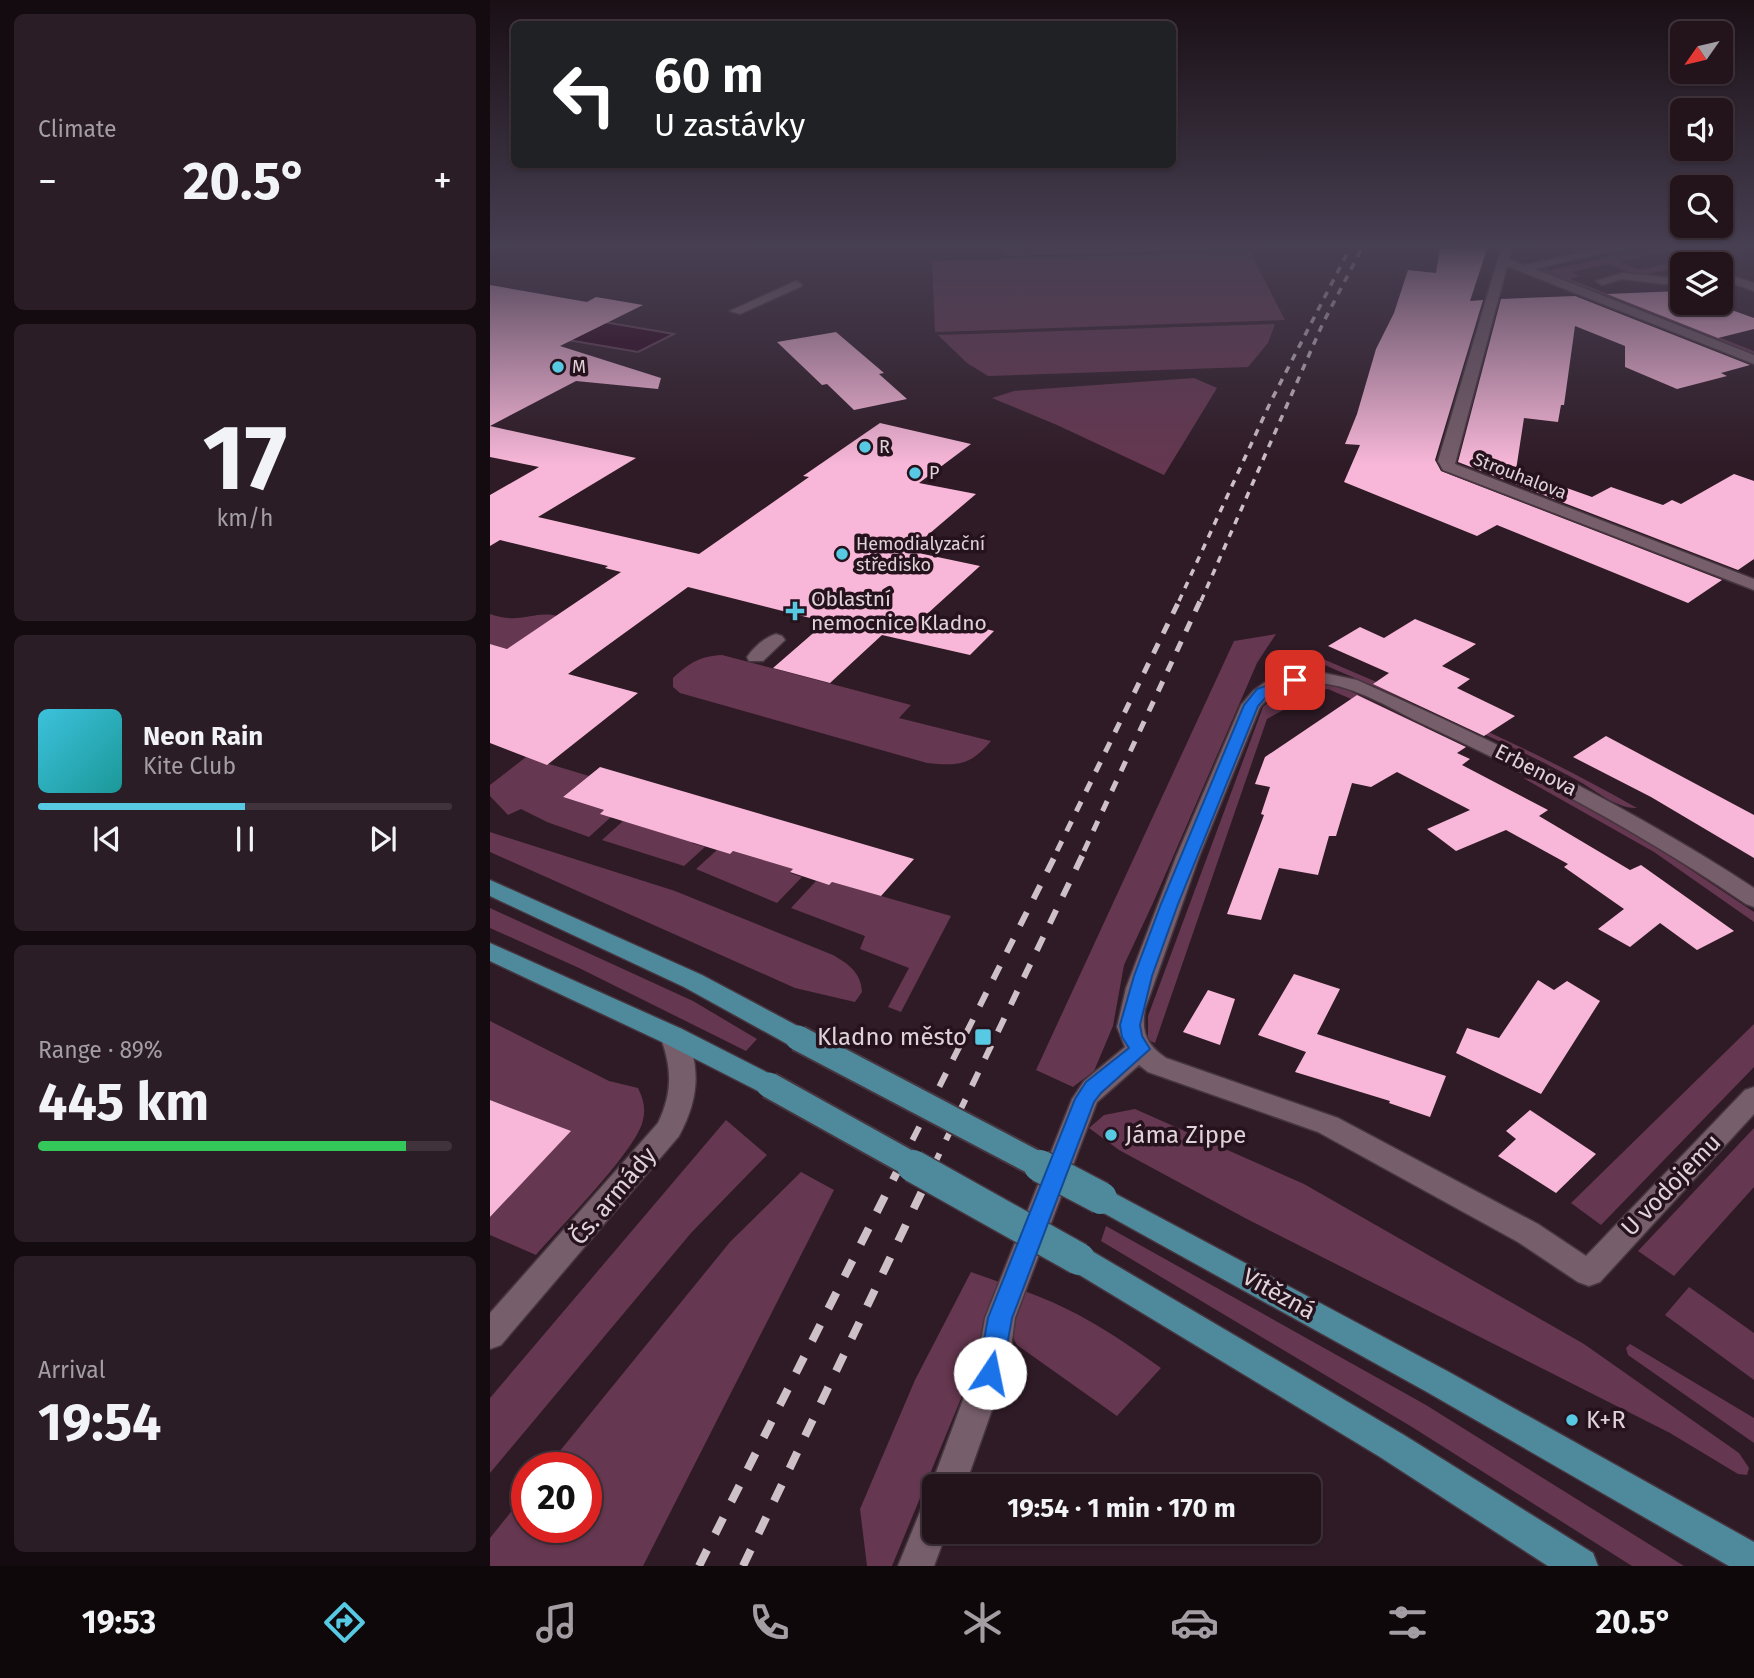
<!DOCTYPE html>
<html lang="en">
<head>
<meta charset="utf-8">
<style>
	body { margin:0; font-family:"Fira Sans",sans-serif; background:#2b1d25; color:#f1f3f6; height:100vh; display:flex; flex-direction:column; font-size:26px; white-space:nowrap }
	* { box-sizing:border-box; margin:0 }
	p { font-size:23px; color:#a39ea3 }
	.icon { flex:none; width:38px; height:38px; fill:none; stroke:currentColor; stroke-width:2; stroke-linecap:round; stroke-linejoin:round }
	.map { position:relative; flex:1; overflow:hidden }
	.side { display:flex; flex-direction:column; gap:14px; padding:14px; background:#130b0f; width:490px }
	.side>* { flex:none }
	.guide { position:absolute; left:21px; top:21px; width:665px; height:147px; border-radius:10px; box-shadow:0 2px 5px #0004,0 0 0 2px #40333b; background:#202124; color:#fff; overflow:hidden }
	.needle { width:46px; rotate:236deg }
	.fabs { position:absolute; left:1180px; top:21px; display:grid; gap:14px }
	.fabs a { display:grid; place-items:center; width:63px; height:63px; border-radius:10px; background:#23141c; box-shadow:0 2px 5px #0004,0 0 0 2px #40333b; font-size:35px }
	.speed { position:absolute; left:21px; top:1452px; display:flex; gap:14px; font-size:35px; font-weight:700; text-align:center }
	.speed>* { display:grid; place-content:center; width:91px; height:91px; border-radius:50%; background:#23141c; box-shadow:0 2px 5px #0004,0 0 0 2px #40333b; line-height:1 }
	.speed .limit { border:10px solid #d22; background:#fff; color:#111 }
	.pin { position:absolute; display:grid; place-items:center; width:60px; height:60px; color:#fff; margin:-30px; border-radius:14px; box-shadow:0 4px 10px #0006 }
	.me { position:absolute; width:77px; margin:-38px; rotate:11deg; stroke-linejoin:round; filter:drop-shadow(0 0 5px #0008) }
	.turn { display:flex; align-items:center; gap:24px; height:147px; padding:0 28px; font-size:32px }
	.turn .icon { width:91px; height:91px; stroke-width:2.5 }
	.turn b { display:block; font-size:49px; line-height:60px }
	.big { font-size:52px; font-weight:700; line-height:1.1 }
	.side .widget { flex:1; display:flex; flex-direction:column; justify-content:center; gap:10px; min-width:0; padding:0 24px; border-radius:10px; background:#2b1d25 }
	.side .dial { align-items:center; gap:0 }
	.dial b { font-size:91px; line-height:1 }
	.song { display:flex; align-items:center; gap:21px }
	.cover { width:84px; height:84px; border-radius:10px; background:linear-gradient(135deg,hsl(190 70% 55%),hsl(180 70% 35%)) }
	.played { height:7px; border-radius:4px; background:linear-gradient(90deg,#57c9e3 50%,#40333b 50%) }
	.keys { display:flex; justify-content:space-around; direction:ltr }
	.heat { display:flex; justify-content:space-between; align-items:center; font-size:38px; direction:ltr }
	.charge { height:10px; border-radius:5px; background:linear-gradient(90deg,#34c759 89%,#40333b 0) }
	.trip { position:absolute; left:432px; top:1474px; width:399px; height:70px; border-radius:10px; background:#23141c; box-shadow:0 2px 5px #0004,0 0 0 2px #40333b; font-weight:700; line-height:70px; text-align:center }
	.dock { display:flex; height:112px; justify-content:space-around; align-items:center; background:#0e080b; color:#a39ea3 }
	.dock .icon { width:49px; height:49px }
	.dock .selected { color:#57c9e3 }
	.dock b { font-size:32px; color:#f1f3f6 }
	main { display:flex; flex:1; min-height:0 }
	.map>svg:first-child { display:block }
</style>
</head>
<body>
<main>
<section class="side">
<div class="widget"><p>Climate</p>
<div class="heat"><a>−</a><b class="big">20.5°</b><a>+</a></div>
</div>
<div class="widget dial"><b>17</b><p>km/h</p></div>
<div class="widget">
<div class="song"><i class="cover"></i><div><b>Neon Rain</b><p>Kite Club</p></div></div>
<div class="played"></div>
<div class="keys"><svg class="icon" aria-label="previous" viewBox="0 0 24 24"><path d="M18 5L8 12l10 7zM5 5v14"/></svg><svg class="icon" aria-label="pause" viewBox="0 0 24 24"><path d="M8 5v14M16 5v14"/></svg><svg class="icon" aria-label="next" viewBox="0 0 24 24"><path d="M6 5l10 7-10 7zM19 5v14"/></svg></div>
</div>
<div class="widget"><p>Range · 89%</p><b class="big">445 km</b><div class="charge"></div></div>
<div class="widget"><p>Arrival</p><b class="big">19:54</b></div>
</section>
<div class="map">
<svg width="1264" height="1566" viewBox="0 0 1264 1566">
	<rect width="100%" height="100%" fill="#2f1b26"/>
	<!-- green -->
	<path fill="#653750" d="M515,246H698L700,250L516,256Z
		M1169,246H1200L1130,262L1150,270L1179,263L1189,267L1149,276L1117,264L1082,272L1090,276L1080,279L1264,351V356L1048,269L1052,267L1060,270Z
		M1208,246H1264V249L1211,262L1200,258L1226,252Z
		M760,252L795,320L445,332L442,261Z
		M785,324L778,343L758,367L498,376L477,363L448,335Z
		M704,378L727,388L674,475L567,425L502,398L524,391Z
		M0,614C31,625 44,610 67,616L17,649L0,644Z
		M786,634L767,663L663,903L634,965L623,1026L604,1071L583,1087L546,1070L744,641Z
		M819,653C931,701 1042,748 1147,808C1126,809 1104,789 1085,779C1000,733 909,698 821,659L817,656Z
		M232,655L421,705L409,718L501,741C480,766 468,766 437,763L190,693L183,687V678C199,663 210,656 232,655Z
		M818,685H837L856,689L935,727L928,728L838,689L830,690L777,719L665,1043L658,1040V1016L773,707L789,693Z
		M36,757L99,776L73,797L114,810L111,814L121,817L99,837L57,822L31,809L18,815L0,796V785Z
		M1033,778L1051,781L1162,844L1264,912V922L1164,852Z
		M133,821L206,839L202,843L215,847L194,866L112,840Z
		M0,832L185,891L343,955C359,964 371,973 372,992L365,1002L305,988L0,852Z
		M227,850L240,854L243,851L303,869L300,873L312,877L287,903L206,869Z
		M326,881L339,885L342,882L461,916L411,1012L398,1007L419,968L370,949L375,936L301,908Z
		M0,908L203,1001L267,1039L256,1051L89,968L0,928Z
		M0,1021L119,1081L148,1088C153,1098 156,1108 153,1120C147,1150 70,1227 46,1255L0,1235V1217L80,1131L0,1100Z
		M1264,1024V1067L1111,1225L1081,1203Z
		M645,1109L814,1184L1094,1344L1249,1453L1259,1468L1257,1475L1248,1474L1180,1433L755,1218L629,1150L599,1128L614,1115Z
		M236,1120L277,1155L201,1233L0,1473V1398Z
		M1264,1128V1187L1184,1276L1148,1251Z
		M311,1172L344,1190L153,1566H0V1538L37,1492V1528H96V1468H56L240,1242Z
		M616,1226L936,1405L1194,1566H1142L922,1427L611,1241Z
		M481,1272L515,1284L486,1362L402,1566H377L370,1509L425,1380Z
		M1199,1287L1264,1333V1380L1175,1315Z
		M534,1291C586,1309 626,1336 671,1368L627,1416L527,1345C515,1327 526,1309 534,1291Z
		M1140,1344L1264,1418V1443L1138,1355L1136,1348Z"/>
	<!-- water -->
	<path fill="#2a001a" stroke="#613f53" stroke-width="2" d="M114,322L184,334L148,352L78,340Z"/>
	<!-- building -->
	<path fill="#f8b7d8" d="M963,246H998L980,301L993,300L945,460L951,471L1232,580L1198,603L1007,525L987,536L854,482L870,445L855,444L867,414L886,349L904,313L918,270L946,273L950,248L961,249Z
		M0,285L97,302L106,297L153,305L70,346L171,378L168,389L86,381L0,426Z
		M1190,291L1192,303H1222L1264,318V329L1228,338L1117,294Z
		M1085,296L1260,365L1231,373L1237,376L1187,389L1135,367V346L1085,326L1074,405H1071L1068,422L1034,418L1026,470L1102,497L1121,487L1173,505L1182,500L1191,504L1244,474L1264,481V559L1248,570L968,462L1011,299Z
		M346,332L394,373L389,374L417,399L364,410L337,384L332,385L287,342Z
		M390,423L481,444L429,483L486,494L419,551L490,566L437,614L504,631L480,655L392,635L340,683L283,668L336,622L198,587L78,674L148,693L57,765L0,743V644L17,649L131,572L115,568L118,566L10,540L0,546V495L49,467L0,457V426L146,458L48,517L209,554L319,477L313,476Z
		M925,619L986,644L952,666L980,679L967,688L1025,716L994,736L883,684L899,673L838,646L870,627L894,638Z
		M867,695L976,747L967,753L980,759L972,765L1058,810L1049,816L1140,870L1151,865L1244,931L1207,950L1170,923L1140,947L1108,929L1134,909L1074,867L1078,864L1016,830L966,851L937,829L980,810L907,772L881,787L862,783L846,836H839L828,875L789,868L771,920L737,914L774,815L771,814L780,787L765,784L775,757Z
		M1116,736L1264,815V858L1161,797L1083,757Z
		M110,767L308,825L424,859L391,896L342,882L339,885L300,872L303,869L243,851L240,854L110,814L114,810L73,797Z
		M804,974L850,989L827,1034L956,1076L940,1117L899,1103L900,1101L805,1072L816,1052L768,1035Z
		M1048,980L1064,990L1077,981L1110,1001L1051,1094L966,1053L977,1028L1009,1038Z
		M718,990L745,999L730,1045L693,1032Z
		M0,1100L81,1131L0,1217Z
		M1040,1110L1106,1154L1066,1193L1008,1156L1026,1139L1016,1131Z"/>
	<g fill="none" stroke-linecap="round" stroke-linejoin="round">
		<defs>
			<path id="minor" d="M1012,246H1022L1019,259L1034,265L1121,246H1140L1045,269L1264,355V364L1017,266L965,464L1264,579V590L953,470L948,461Z
				M1230,272L1264,283V291L1230,279Z
				M1132,273L1192,279V286L1132,279L1112,285L1106,281Z
				M306,281L312,285L310,287L250,314L240,311Z
				M286,634L292,636L295,640L273,661H259L257,657C263,648 275,637 286,634Z
				M807,673H834L867,680C1004,741 1138,805 1264,888V907L1256,904C1154,835 1047,777 935,725C905,711 871,689 837,684C811,681 788,686 770,707L709,857L655,1009C651,1033 657,1045 676,1058L848,1118L1048,1224L1096,1256L1255,1090L1264,1087V1114L1110,1282L1099,1286L1088,1282L1028,1242L828,1132L658,1072L649,1065L607,1102L525,1318L519,1362L475,1486H444V1494L441,1486L487,1362L495,1318L582,1099L594,1081L635,1047L627,1027L636,988L686,857L751,705L763,691L774,683Z
				M183,1027L192,1029C213,1066 208,1101 189,1136L11,1345L0,1349V1313L168,1123C183,1092 182,1067 170,1036L174,1029Z
				M444,1502V1531H457L444,1566H408L432,1507Z"/>
			<path id="major" d="M0,880L212,975L317,1031L321,1038L317,1045L308,1047L299,1045L194,987L0,896Z
				M0,943L192,1029L288,1078L292,1085L288,1092L279,1095L270,1092L174,1043L0,961Z
				M611,1186L959,1372L1264,1542V1566H1239L937,1392L601,1206L597,1198L601,1190Z
				M589,1247L600,1250L914,1435L1103,1553L1108,1566H1058L890,1457L578,1268L574,1259L578,1250Z"/>
		</defs>
		<!-- minor casing -->
		<use href="#minor" stroke="#46363f" stroke-width="3"/>
		<!-- major casing -->
		<use href="#major" stroke="#46363f" stroke-width="3"/>
		<!-- minor -->
		<use href="#minor" fill="#765e6a" fill-rule="evenodd"/>
		<!-- major -->
		<use href="#major" fill="#4e899c" fill-rule="evenodd"/>
		<!-- rail-far3 -->
		<path stroke="#cec0c7" stroke-width="3.5" stroke-dasharray="7 7" stroke-linecap="butt" d="M689,601L781,401L861,246
			M711,601L833,323L873,246"/>
		<!-- rail-far2 -->
		<path stroke="#cec0c7" stroke-width="5" stroke-dasharray="11 11" stroke-linecap="butt" d="M567,851L690,599
			M594,851L711,599"/>
		<!-- rail-far1 -->
		<path stroke="#cec0c7" stroke-width="6" stroke-dasharray="15 15" stroke-linecap="butt" d="M409,1167L568,850
			M443,1167L595,850"/>
		<!-- rail -->
		<path stroke="#cec0c7" stroke-width="8" stroke-dasharray="18 18" stroke-linecap="butt" d="M209,1566L410,1166
			M253,1566L444,1166"/>
		<defs>
			<path id="major-bridge-far1" d="M308,1038L553,1167
				M279,1085L426,1167"/>
			<path id="major-bridge" d="M423,1166L589,1259
				M550,1166L611,1198"/>
		</defs>
		<!-- major-bridge-far1 casing -->
		<use href="#major-bridge-far1" stroke="#46363f" stroke-width="29" stroke-linecap="butt"/>
		<!-- major-bridge casing -->
		<use href="#major-bridge" stroke="#46363f" stroke-width="35" stroke-linecap="butt"/>
		<!-- major-bridge-far1 -->
		<use href="#major-bridge-far1" stroke="#4e899c" stroke-width="25"/>
		<!-- major-bridge -->
		<use href="#major-bridge" stroke="#4e899c" stroke-width="32"/>
	</g>
	<!-- sky -->
	<linearGradient id="sky" x2="0" y2="1"><stop stop-color="#1a0f15"/><stop offset="0.53" stop-color="#473f52"/><stop offset="1" stop-color="#473f52" stop-opacity="0"/></linearGradient>
	<rect width="1264" height="465" fill="url(#sky)"/>
	<!-- route -->
	<path fill="#1a73e8" stroke="#114b97" stroke-width="2" d="M805,675L812,680L810,683L777,696L768,706L688,904L662,976L650,1025L652,1036L660,1049L611,1093L604,1102L522,1318L512,1373L509,1381L500,1384L491,1381L488,1373L498,1318L585,1099L596,1082L639,1048L632,1037L630,1025L644,976L671,904L754,705L767,689Z"/>
	<!-- markers -->
	<g fill="#57c9e3" stroke="#25121c" stroke-width="2.5">
		<circle cx="68" cy="367" r="7"/>
		<circle cx="375" cy="447" r="7"/>
		<circle cx="425" cy="473" r="7"/>
		<circle cx="352" cy="554" r="7"/>
		<path d="M301.5 600.5h7v7h7v7h-7v7h-7v-7h-7v-7h7z"/>
		<rect x="484" y="1028" width="18" height="18" rx="3.5"/>
		<circle cx="621" cy="1135" r="7"/>
		<circle cx="1082" cy="1420" r="7"/>
	</g>
	<g text-anchor="middle" stroke-width="7" stroke-linejoin="round" paint-order="stroke">
		<!-- far-poi labels -->
		<g font-size="18" fill="#e0d2d9" stroke="#25121c" text-anchor="start">
			<text x="82" y="373">M</text>
			<text x="389" y="453">R</text>
			<text x="439" y="479">P</text>
			<text x="366" y="550">Hemodialyzační<tspan x="366" dy="21">středisko</tspan></text>
		</g>
		<!-- far-street labels -->
		<g font-size="18" fill="#e0d2d9" stroke="#25121c">
			<text transform="translate(1030 476) rotate(21)" y="6">Strouhalova</text>
		</g>
		<!-- poi labels -->
		<g font-size="21" fill="#e0d2d9" stroke="#25121c" text-anchor="start">
			<text x="321" y="606">Oblastní<tspan x="321" dy="24">nemocnice Kladno</tspan></text>
		</g>
		<!-- street labels -->
		<g font-size="21" fill="#e0d2d9" stroke="#25121c">
			<text transform="translate(1046 770) rotate(27)" y="7">Erbenova</text>
		</g>
		<!-- near-poi labels -->
		<g font-size="24" fill="#e0d2d9" stroke="#25121c" text-anchor="start">
			<text x="477" y="1045" text-anchor="end">Kladno město</text>
			<text x="635" y="1143">Jáma Zippe</text>
			<text x="1096" y="1428">K+R</text>
		</g>
		<!-- near-street labels -->
		<g font-size="24" fill="#e0d2d9" stroke="#25121c">
			<text transform="translate(1181 1185) rotate(-46)" y="8">U vodojemu</text>
			<text transform="translate(123 1196) rotate(-50)" y="8">Čs. armády</text>
			<text transform="translate(789 1294) rotate(29)" y="8">Vítězná</text>
		</g>
	</g>
</svg>
<div class="fabs">
<a><svg class="needle" viewBox="-14 -14 28 28"><path d="M0-13l5 13h-10z" fill="#e53935"/><path d="M0 13l5-13h-10z" fill="#a39ea3"/></svg></a>
<a><svg class="icon" aria-label="sound" viewBox="0 0 24 24"><path d="M4 9h4l5-4v14l-5-4H4zM17 9q2 3 0 6"/></svg></a>
<a><svg class="icon" aria-label="search" viewBox="0 0 24 24"><circle cx="10" cy="10" r="6"/><path d="M15 15l6 6"/></svg></a>
<a><svg class="icon" aria-label="layers" viewBox="0 0 24 24"><path d="M12 4l9 5-9 5-9-5zM3 14l9 5 9-5"/></svg></a>
</div>
<div class="speed"><div class="limit">20</div></div>
<div class="pin" style="left:805px;top:680px;background:#d93025"><svg class="icon" aria-label="arrive" viewBox="0 0 24 24"><path d="M6 21V4h12l-3 4 3 4H6"/></svg></div>
<svg class="me" style="left:500px;top:1373px" viewBox="-20 -20 40 40"><circle r="19" fill="#fff"/><path d="M0-13L10 11 0 6-10 11z" fill="#1a73e8"/></svg>
<div class="trip">19:54 · 1 min · 170 m</div>
<div class="guide">
<div class="turn"><svg class="icon" aria-label="left" viewBox="0 0 24 24"><path d="M17 20v-9H6M10 6l-5 5 5 5"/></svg><div><b>60 m</b>U zastávky</div></div>
</div>
</div>
</main>
<nav class="dock">
<b>19:53</b>
<svg class="icon selected" aria-label="directions" viewBox="0 0 24 24"><path d="M12 3l9 9-9 9-9-9zM9 14v-3h6M13 9l2 2-2 2"/></svg>
<svg class="icon" aria-label="music" viewBox="0 0 24 24"><path d="M9 18V5l10-2v13"/><circle cx="6" cy="18" r="3"/><circle cx="16" cy="16" r="3"/></svg>
<svg class="icon" aria-label="phone" viewBox="0 0 24 24"><path d="M5 4h4l2 5-3 2q2 4 5 5l2-3 5 2v4C11 20 4 13 5 4z"/></svg>
<svg class="icon" aria-label="climate" viewBox="0 0 24 24"><path d="M12 3v18M4 7l16 10M4 17L20 7"/></svg>
<svg class="icon" aria-label="car" viewBox="0 0 24 24"><path d="M5 17H2v-5l4-1 3-4h7l3 4 3 1v5h-3M9 17h6M6 11h13"/><circle cx="7" cy="17" r="2"/><circle cx="17" cy="17" r="2"/></svg>
<svg class="icon" aria-label="filters" viewBox="0 0 24 24"><path d="M4 7h16M4 17h16"/><circle cx="9" cy="7" r="2"/><circle cx="15" cy="17" r="2"/></svg>
<b>20.5°</b>
</nav>
</body>
</html>
